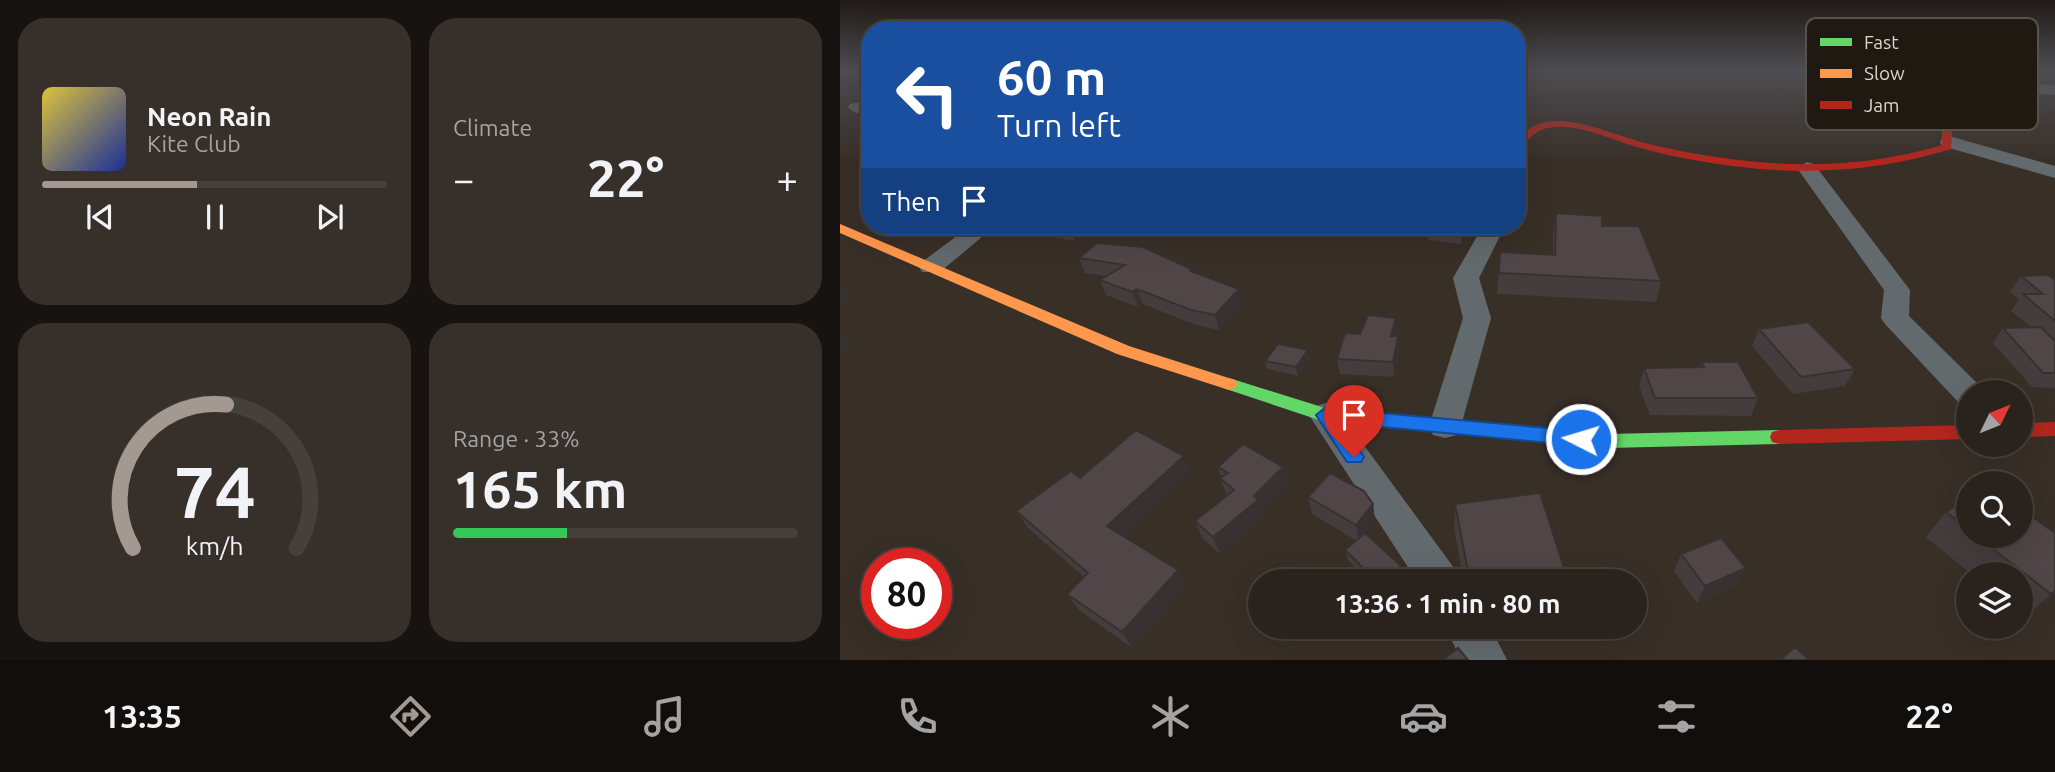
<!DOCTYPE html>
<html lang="en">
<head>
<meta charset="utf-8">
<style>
	body { margin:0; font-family:Ubuntu,sans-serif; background:#362f2a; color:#f1f3f6; height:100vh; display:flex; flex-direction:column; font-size:26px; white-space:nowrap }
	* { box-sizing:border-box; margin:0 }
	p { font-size:23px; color:#a5a4a4 }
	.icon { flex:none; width:38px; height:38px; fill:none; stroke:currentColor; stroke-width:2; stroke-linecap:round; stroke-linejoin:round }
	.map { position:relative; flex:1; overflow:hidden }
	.sheet { display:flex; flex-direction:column; gap:18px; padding:18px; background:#171310; width:840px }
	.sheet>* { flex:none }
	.banner { position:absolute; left:21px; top:21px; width:665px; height:214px; border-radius:28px; box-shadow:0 7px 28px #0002,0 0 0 2px #46403b; background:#1a4fa0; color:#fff; overflow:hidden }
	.needle { width:46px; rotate:47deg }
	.tools { position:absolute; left:1116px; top:380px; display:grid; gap:14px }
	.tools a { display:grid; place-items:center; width:77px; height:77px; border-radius:50%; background:#2a231d; box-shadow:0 7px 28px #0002,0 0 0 2px #46403b; font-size:35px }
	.speed { position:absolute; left:21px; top:548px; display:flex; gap:14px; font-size:35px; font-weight:700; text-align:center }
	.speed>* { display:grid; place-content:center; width:91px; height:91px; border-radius:50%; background:#2a231d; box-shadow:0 7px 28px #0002,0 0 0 2px #46403b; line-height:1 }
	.speed .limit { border:10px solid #d22; background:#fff; color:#111 }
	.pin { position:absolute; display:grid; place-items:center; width:60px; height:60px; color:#fff; margin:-72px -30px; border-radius:50% 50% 50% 0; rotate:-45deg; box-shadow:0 0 7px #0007 }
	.pin .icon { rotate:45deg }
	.me { position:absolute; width:77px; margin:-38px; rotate:275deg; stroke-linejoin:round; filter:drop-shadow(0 0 5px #0008) }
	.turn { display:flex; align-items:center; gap:24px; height:147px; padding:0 21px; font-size:32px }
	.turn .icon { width:91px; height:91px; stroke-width:2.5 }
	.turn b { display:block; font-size:49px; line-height:60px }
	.then { display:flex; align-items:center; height:66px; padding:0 21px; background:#0003; gap:14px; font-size:26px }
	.big { font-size:52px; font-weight:700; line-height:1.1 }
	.sheet .widget { flex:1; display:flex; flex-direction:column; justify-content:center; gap:10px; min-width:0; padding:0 24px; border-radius:28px; background:#362f2a }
	.sheet .dial { align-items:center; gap:0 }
	.dial svg { height:182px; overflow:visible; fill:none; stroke:#46403b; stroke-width:7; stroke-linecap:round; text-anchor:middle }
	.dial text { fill:#f1f3f6; stroke:none }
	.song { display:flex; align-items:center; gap:21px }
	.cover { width:84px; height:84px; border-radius:10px; background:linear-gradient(135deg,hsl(50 70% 55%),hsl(230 70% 35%)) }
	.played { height:7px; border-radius:4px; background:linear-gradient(90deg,#a39990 45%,#46403b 45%) }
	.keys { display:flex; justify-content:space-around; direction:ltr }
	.heat { display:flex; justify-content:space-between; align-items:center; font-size:38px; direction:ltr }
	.charge { height:10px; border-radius:5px; background:linear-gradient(90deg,#34c759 33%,#46403b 0) }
	.sheet .tiles { flex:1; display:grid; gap:18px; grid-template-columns:repeat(2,1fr) }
	.trip { position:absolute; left:408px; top:569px; width:399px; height:70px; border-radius:35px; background:#2a231d; box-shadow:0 7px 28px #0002,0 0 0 2px #46403b; font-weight:700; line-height:70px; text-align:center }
	.tab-bar { display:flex; height:112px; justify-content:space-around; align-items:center; background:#110e0c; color:#a5a4a4 }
	.tab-bar .icon { width:49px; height:49px }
	.tab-bar .selected { color:#a39990 }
	.tab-bar b { font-size:32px; color:#f1f3f6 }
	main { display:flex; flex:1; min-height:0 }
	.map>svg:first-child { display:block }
</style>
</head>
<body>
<main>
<section class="sheet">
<div class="tiles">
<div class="widget">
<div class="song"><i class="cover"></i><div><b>Neon Rain</b><p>Kite Club</p></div></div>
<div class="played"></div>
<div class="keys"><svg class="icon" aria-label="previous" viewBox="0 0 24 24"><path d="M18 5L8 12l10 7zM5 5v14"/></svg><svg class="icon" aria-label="pause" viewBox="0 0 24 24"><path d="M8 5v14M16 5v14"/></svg><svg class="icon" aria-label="next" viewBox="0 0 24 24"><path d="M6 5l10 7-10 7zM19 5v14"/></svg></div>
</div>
<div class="widget"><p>Climate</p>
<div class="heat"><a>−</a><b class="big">22°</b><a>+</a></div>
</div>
<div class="widget dial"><svg viewBox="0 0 100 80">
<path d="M14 69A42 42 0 1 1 86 69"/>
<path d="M14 69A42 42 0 0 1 55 6" stroke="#a39990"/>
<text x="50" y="56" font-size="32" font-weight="700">74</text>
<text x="50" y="72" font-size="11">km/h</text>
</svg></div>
<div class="widget"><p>Range · 33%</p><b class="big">165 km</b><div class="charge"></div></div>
</div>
</section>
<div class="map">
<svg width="1215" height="660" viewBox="0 0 1215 660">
	<rect width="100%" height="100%" fill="#382f27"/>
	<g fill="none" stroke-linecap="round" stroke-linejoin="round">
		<!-- street -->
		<path fill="#636a6d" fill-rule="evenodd" d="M1054,70C1108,70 1161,81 1215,85V95L1153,90L1061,74Z
			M30,100V110L16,113L8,108L10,104Z
			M1109,136L1215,166V178L1102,146L1100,142L1102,138Z
			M967,162L974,164L1070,290L1069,316L1140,386L1143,392H1129V405L1118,402L1045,324L1041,318L1044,290L957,168Z
			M130,226H155L100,272H82L79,267L82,262Z
			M643,226H665L639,278L651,318L621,426L617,435L605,438L593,435L589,426L623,318L613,278Z
			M485,403L496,407L614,568L620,581H577L469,415L474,407Z
			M605,626H650L667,660H621Z"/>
		<!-- fast -->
		<path fill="#63d668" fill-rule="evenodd" d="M389,378L485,408L768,434L939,430L946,432L948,437L946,442L939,444L768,448L485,422L383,388L380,384L383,380Z"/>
		<!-- slow -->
		<path fill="#ff974d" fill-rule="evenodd" d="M0,224L289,346L395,380L398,384L395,388L389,390L277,354L0,233Z"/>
		<!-- jam -->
		<path fill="#b3261e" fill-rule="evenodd" d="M1057,70H1065L1072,90L1112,130L1111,149C1036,172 962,176 885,165C857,161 828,156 801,148C772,141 739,122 708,128C695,130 688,142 677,147V138C690,126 703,120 720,121C753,123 782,138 813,145C909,167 1006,174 1102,145V131L1065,93Z
			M1215,422V436L1181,437V423Z
			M1129,425V439L939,444L932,442L930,437L932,432L939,430Z"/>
	</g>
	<!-- wall -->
	<path fill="#453c3d" d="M716,213L762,226L821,281L816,302L657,294L660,252L713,255V232Z
		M195,226H258L235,241L200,235Z
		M584,226H626L621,244L588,240V237L583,236Z
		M239,258L352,272L402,304L379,330L356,325L303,304L298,307L266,295L260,280L267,276L245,273Z
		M1181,276L1215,280V388L1192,387L1153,343L1163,328L1191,327L1171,311L1179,300L1170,292Z
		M556,318L557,336L559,352L554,377L500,374L497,359L520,334Z
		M919,329L1015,369L1005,386L953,394L912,346Z
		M469,359L458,376L427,369L425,361Z
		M862,362L918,398L911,416L810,415L799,386L804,368L860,367Z
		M344,456L351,473L284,536L338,570L347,587L292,648L239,610L227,594L244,577L188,528L176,511L240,478Z
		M378,467H443L447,484L421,511L423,517L380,554L362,538L355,521L387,496L380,478L381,477Z
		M468,497L533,504L535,521L525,533L561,575L554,581H529L507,559L505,550L517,541L472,514Z
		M1129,498V536H1181L1215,533V593L1184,618L1181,615V574H1131L1086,537L1106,512Z
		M615,504L725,571L723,581H624L614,529Z
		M841,554L897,585L857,603L834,571Z"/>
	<!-- shaded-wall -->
	<path fill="#383132" d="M26,70H30V82L0,89V76Z
		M234,226H258L235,241L230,228Z
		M624,226H626L621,244V236Z
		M2,280L13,297L0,306V281Z
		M297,289L303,304L298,307L292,292Z
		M399,289L402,304L379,330L375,315Z
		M556,318L557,334L552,351L551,336Z
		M0,331L13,347L0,356Z
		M558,336L559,352L554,377L553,362Z
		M468,350L469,359L458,376L456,367Z
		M344,456L351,473L277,543L267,526Z
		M443,467L447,484L421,511L423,517L380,554L373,537Z
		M533,504L535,521L519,542L516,525Z
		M561,566V575L554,581H544Z
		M906,568L897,585L857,603L865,586Z
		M338,570L347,587L292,648L282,632Z
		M1215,591V593L1184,618L1211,594Z"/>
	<!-- building -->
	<path fill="#504647" stroke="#383132" stroke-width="2" d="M0,70H26L0,76Z
		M716,213L762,216V226H799L821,281L659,273L660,252L715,255Z
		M214,226H234L230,228Z
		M584,226H624L621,236L588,232L590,229L583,228Z
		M257,243L303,247L351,269L350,271L399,289L375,315L351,310L297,289L292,292L260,280L285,265L239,258Z
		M1208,275L1215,280V321L1183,294H1203L1181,276Z
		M528,315L556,318L551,336H558L553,362L497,359L505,333L520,334Z
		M968,322L1015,369L961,377L919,329Z
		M1201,327L1215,341V373H1203L1163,328Z
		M438,344L468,350L456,367L425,361Z
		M862,362H898L918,398H815L804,368L864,367Z
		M296,430L344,456L267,526L338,570L282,632L227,594L248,573L176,511L231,471L240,478Z
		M403,444L443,467L414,496L418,500L373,537L355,521L394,490L380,478L388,473L378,467Z
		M490,473L524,491L533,504L516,525L468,497Z
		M700,493L725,571L655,581H630L615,504Z
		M1129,498V530L1106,512Z
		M1181,509L1215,533V591L1211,594L1136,536H1181Z
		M525,533L561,566L544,581H536L505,550Z
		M881,538L906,568L865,586L841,554Z
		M955,647L969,660H940Z
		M618,648L628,660H603Z"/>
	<!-- sky -->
	<linearGradient id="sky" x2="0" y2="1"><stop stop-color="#1f1a15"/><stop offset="0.43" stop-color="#4d4d52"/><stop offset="1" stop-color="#4d4d52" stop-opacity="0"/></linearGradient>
	<rect width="1215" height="162" fill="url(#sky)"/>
	<!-- route -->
	<path fill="#1a73e8" stroke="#114b97" stroke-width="2" d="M485,408L741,431L750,439L741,446L501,423L524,457L521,462H507L476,415Z"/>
	<!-- legend -->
	<rect x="966" y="18" width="232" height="112" rx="10" fill="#201912" stroke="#595049" stroke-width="2"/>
	<rect x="980" y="38" width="32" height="8" fill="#63d668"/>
	<rect x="980" y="69" width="32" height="9" fill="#ff974d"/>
	<rect x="980" y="101" width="32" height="8" fill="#b3261e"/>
	<g font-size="19" fill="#ddd2c9">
		<text x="1024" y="49">Fast</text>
		<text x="1024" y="80">Slow</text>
		<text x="1024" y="112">Jam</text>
	</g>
</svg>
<div class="tools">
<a><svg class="needle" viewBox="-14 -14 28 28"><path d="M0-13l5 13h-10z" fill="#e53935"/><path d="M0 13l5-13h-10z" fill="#a5a4a4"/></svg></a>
<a><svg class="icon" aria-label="search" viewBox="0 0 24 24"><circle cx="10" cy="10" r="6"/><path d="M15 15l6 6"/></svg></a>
<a><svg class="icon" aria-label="layers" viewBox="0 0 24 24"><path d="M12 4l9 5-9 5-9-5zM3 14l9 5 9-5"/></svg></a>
</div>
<div class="speed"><div class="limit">80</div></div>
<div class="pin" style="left:514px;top:457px;background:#d93025"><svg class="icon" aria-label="arrive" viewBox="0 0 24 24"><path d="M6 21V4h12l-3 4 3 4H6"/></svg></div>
<svg class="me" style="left:741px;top:439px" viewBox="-20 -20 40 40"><circle r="17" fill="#1a73e8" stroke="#fff" stroke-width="3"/><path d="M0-11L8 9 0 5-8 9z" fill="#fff"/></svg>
<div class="trip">13:36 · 1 min · 80 m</div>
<div class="banner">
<div class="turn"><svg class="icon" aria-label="left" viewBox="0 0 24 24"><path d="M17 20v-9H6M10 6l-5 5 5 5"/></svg><div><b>60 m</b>Turn left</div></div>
<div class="then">Then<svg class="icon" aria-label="arrive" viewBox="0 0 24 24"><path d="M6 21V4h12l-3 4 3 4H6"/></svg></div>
</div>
</div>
</main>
<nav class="tab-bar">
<b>13:35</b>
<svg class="icon selected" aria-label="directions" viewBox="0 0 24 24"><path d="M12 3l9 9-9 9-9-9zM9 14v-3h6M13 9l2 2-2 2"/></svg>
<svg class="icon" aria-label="music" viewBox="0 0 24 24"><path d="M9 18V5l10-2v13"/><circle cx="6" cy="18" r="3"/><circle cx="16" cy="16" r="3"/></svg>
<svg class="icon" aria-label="phone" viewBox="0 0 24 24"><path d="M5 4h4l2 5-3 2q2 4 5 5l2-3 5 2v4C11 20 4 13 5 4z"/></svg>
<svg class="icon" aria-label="climate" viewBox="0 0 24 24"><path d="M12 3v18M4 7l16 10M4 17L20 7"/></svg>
<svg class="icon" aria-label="car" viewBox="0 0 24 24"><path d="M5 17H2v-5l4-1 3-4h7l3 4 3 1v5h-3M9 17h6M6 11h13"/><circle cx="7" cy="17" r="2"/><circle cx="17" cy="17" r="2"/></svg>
<svg class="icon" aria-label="filters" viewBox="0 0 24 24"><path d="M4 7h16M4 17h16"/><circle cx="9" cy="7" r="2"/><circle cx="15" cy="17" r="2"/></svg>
<b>22°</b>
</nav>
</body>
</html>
